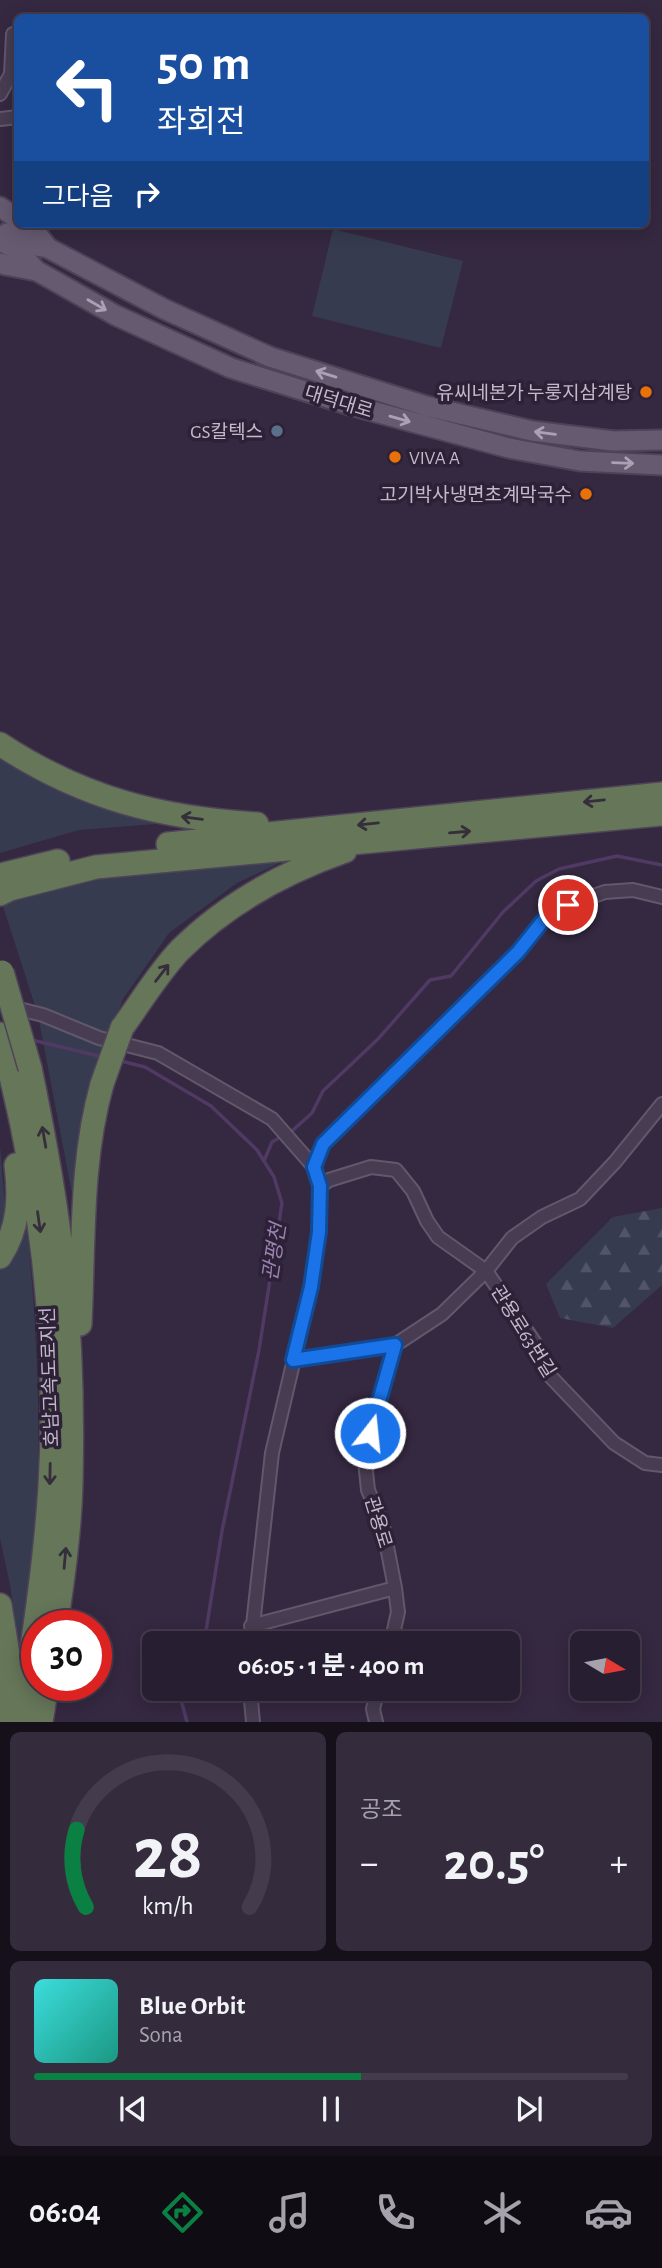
<!DOCTYPE html>
<html lang="ko">
<head>
<meta charset="utf-8">
<style>
	body { margin:0; font-family:"Alegreya Sans","Noto Sans KR",sans-serif; background:#342b3d; color:#f1f3f6; height:100vh; display:flex; flex-direction:column; font-size:26px; white-space:nowrap }
	* { box-sizing:border-box; margin:0 }
	p { font-size:23px; color:#a5a2ab }
	.icon { flex:none; width:38px; height:38px; fill:none; stroke:currentColor; stroke-width:2; stroke-linecap:round; stroke-linejoin:round }
	.map { position:relative; height:1722px; overflow:hidden }
	.side { display:flex; flex-direction:column; gap:10px; padding:10px; background:#16101b; flex:1 }
	.side>* { flex:none }
	.banner { position:absolute; left:14px; top:14px; width:635px; height:214px; border-radius:10px; box-shadow:0 4px 18px #0003,0 0 0 2px #443c4d; background:#1a4fa0; color:#fff; overflow:hidden }
	.needle { width:46px; rotate:100deg }
	.controls { position:absolute; left:570px; top:1631px; display:grid; gap:14px }
	.controls a { display:grid; place-items:center; width:70px; height:70px; border-radius:10px; background:#281e31; box-shadow:0 4px 18px #0003,0 0 0 2px #443c4d; font-size:35px }
	.speed { position:absolute; left:21px; top:1610px; display:flex; gap:14px; font-size:35px; font-weight:700; text-align:center }
	.speed>* { display:grid; place-content:center; width:91px; height:91px; border-radius:50%; background:#281e31; box-shadow:0 4px 18px #0003,0 0 0 2px #443c4d; line-height:1 }
	.speed .limit { border:10px solid #d22; background:#fff; color:#111 }
	.pin { position:absolute; display:grid; place-items:center; width:60px; height:60px; color:#fff; margin:-30px; border:4px solid #fff; border-radius:50%; box-shadow:0 2px 7px #0007 }
	.me { position:absolute; width:77px; margin:-38px; rotate:16deg; stroke-linejoin:round; filter:drop-shadow(0 0 5px #0008) }
	.turn { display:flex; align-items:center; gap:24px; height:147px; padding:0 28px; font-size:32px }
	.turn .icon { width:91px; height:91px; stroke-width:2.5 }
	.turn b { display:block; font-size:49px; line-height:60px }
	.then { display:flex; align-items:center; height:66px; padding:0 28px; background:#0003; gap:14px; font-size:26px }
	.big { font-size:52px; font-weight:700; line-height:1.1 }
	.side .tile { flex:1; display:flex; flex-direction:column; justify-content:center; gap:10px; min-width:0; padding:0 24px; border-radius:10px; background:#342b3d }
	.side .dial { align-items:center; gap:0 }
	.dial svg { height:182px; overflow:visible; fill:none; stroke:#443c4d; stroke-width:7; stroke-linecap:round; text-anchor:middle }
	.dial text { fill:#f1f3f6; stroke:none }
	.song { display:flex; align-items:center; gap:21px }
	.cover { width:84px; height:84px; border-radius:10px; background:linear-gradient(135deg,hsl(180 70% 55%),hsl(170 70% 35%)) }
	.played { height:7px; border-radius:4px; background:linear-gradient(90deg,#0b8043 55%,#443c4d 55%) }
	.keys { display:flex; justify-content:space-around; direction:ltr }
	.heat { display:flex; justify-content:space-between; align-items:center; font-size:38px; direction:ltr }
	.side .tiles { flex:1; display:grid; gap:10px; grid-template-columns:1fr 1fr }
	.tile:last-child { grid-column:span 2 }
	.trip { position:absolute; left:142px; top:1631px; width:378px; height:70px; border-radius:10px; background:#281e31; box-shadow:0 4px 18px #0003,0 0 0 2px #443c4d; font-weight:700; line-height:70px; text-align:center }
	.menu { display:flex; height:112px; justify-content:space-around; align-items:center; background:#100c14; color:#a5a2ab }
	.menu .icon { width:49px; height:49px }
	.menu .current { color:#0b8043 }
	.menu b { font-size:32px; color:#f1f3f6 }
	.map>svg:first-child { display:block }
</style>
</head>
<body>
<div class="map">
<svg width="662" height="1722" viewBox="0 0 662 1722">
	<defs>
		<pattern id="forest-firs" width="22" height="20" patternUnits="userSpaceOnUse" patternTransform="scale(1.75)"><rect width="22" height="20" fill="#373b50"/><path d="M5 1l3.5 6h-7zM16 11l3.5 6h-7z" fill="#525568"/></pattern>
	</defs>
	<rect width="100%" height="100%" fill="#352841"/>
	<!-- green -->
	<path fill="#373b50" d="M333,229L463,261L441,348L312,316Z
		M0,754L168,823L79,830L0,853Z
		M300,853L237,883L169,933L123,999L88,1093L74,1204L38,1015L2,903L98,874Z
		M0,1146L6,1218L0,1228Z
		M27,1229C37,1326 42,1425 35,1523C32,1568 25,1612 20,1656L10,1585L0,1538V1268L10,1260Z"/>
	<!-- forest -->
	<path fill="url(#forest-firs)" d="M662,1208V1285L613,1328L560,1318L546,1284L613,1217Z"/>
	<g fill="none" stroke-linecap="round" stroke-linejoin="round">
		<!-- stream -->
		<path stroke="#503963" stroke-width="3.5" d="M32,1040L103,1057
			M117,1060L145,1067L211,1106L257,1150L274,1177L282,1203L259,1350L222,1531L206,1631L200,1643
			M264,1161L272,1142L293,1130L312,1113L323,1091L378,1039L430,980L451,976L503,912L536,881L559,869L617,856L662,865
			M178,1689L187,1722"/>
		<defs>
			<path id="street" d="M0,94L11,74L13,34
				M0,119L18,117
				M11,1007L43,1015L99,1038L158,1053L272,1119L314,1167
				M320,1186L329,1180L371,1167L396,1170L413,1191L427,1221L438,1237L486,1271L537,1346L550,1376L614,1443L645,1463L662,1465
				M293,1360L395,1345L442,1314L486,1271L512,1238L542,1217L580,1199L615,1162L662,1104
				M251,1626L395,1588L383,1526L368,1490L364,1452L395,1345
				M251,1643L272,1453L311,1287L319,1232L320,1186L314,1167L323,1144L518,952L546,917L568,905L605,892L633,890L662,897
				M391,1643L398,1612L395,1588
				M250,1689L253,1722
				M376,1722L373,1709L378,1689"/>
			<path id="primary" d="M0,207L18,219
				M25,224L33,229L48,248
				M7,233L25,244L48,248L164,309L270,357L426,406L532,431L613,441L662,440
				M0,241L17,250L37,271L115,315L231,368L353,406L509,448L580,461L662,465
				M0,263L5,265L37,271"/>
			<path id="highway" d="M0,744C82,798 160,818 257,824
				M168,844L662,794
				M0,875L58,861
				M0,894L10,889L96,867L662,814
				M122,1028C141,1002 158,973 180,950C226,904 285,872 345,851
				M0,1034C40,1179 59,1336 50,1486C45,1565 33,1643 20,1722
				M30,1068C41,1121 51,1173 58,1226C70,1310 73,1397 71,1482C70,1530 63,1578 56,1626
				M0,1257C19,1228 20,1198 16,1165
				M80,1324C84,1244 80,1162 102,1084
				M0,1605L8,1654L6,1722
				M41,1722L47,1685"/>
		</defs>
		<!-- street casing -->
		<use href="#street" stroke="#62576b" stroke-width="16"/>
		<!-- primary casing -->
		<use href="#primary" stroke="#4d4357" stroke-width="23"/>
		<!-- highway casing -->
		<use href="#highway" stroke="#4f4458" stroke-width="26"/>
		<!-- street -->
		<use href="#street" stroke="#473c51" stroke-width="12"/>
		<!-- primary -->
		<use href="#primary" stroke="#665a71" stroke-width="19"/>
		<!-- highway -->
		<use href="#highway" stroke="#667659" stroke-width="23"/>
		<defs>
			<path id="highway-bridge" d="M2,972L30,1068
				M102,1084L122,1028"/>
		</defs>
		<!-- highway-bridge casing -->
		<use href="#highway-bridge" stroke="#4f4458" stroke-width="26" stroke-linecap="butt"/>
		<!-- highway-bridge -->
		<use href="#highway-bridge" stroke="#667659" stroke-width="23"/>
	</g>
	<!-- one-way arrows -->
	<defs><path id="oneway-shaft" d="M-6 0H5M1.5-3L5.5 0L1.5 3" fill="none" stroke-width="1.6" stroke-linecap="round" stroke-linejoin="round" transform="scale(1.75)"/></defs>
	<g stroke="#aca1b4">
		<use href="#oneway-shaft" transform="translate(97 305) rotate(30)"/>
		<use href="#oneway-shaft" transform="translate(326 374) rotate(-163)"/>
		<use href="#oneway-shaft" transform="translate(400 419) rotate(16)"/>
		<use href="#oneway-shaft" transform="translate(545 433) rotate(-173)"/>
		<use href="#oneway-shaft" transform="translate(623 463) rotate(2)"/>
	</g>
	<g stroke="#352e3b">
		<use href="#oneway-shaft" transform="translate(594 801) rotate(174)"/>
		<use href="#oneway-shaft" transform="translate(192 818) rotate(-173)"/>
		<use href="#oneway-shaft" transform="translate(368 824) rotate(174)"/>
		<use href="#oneway-shaft" transform="translate(460 832) rotate(-5)"/>
		<use href="#oneway-shaft" transform="translate(162 973) rotate(-52)"/>
		<use href="#oneway-shaft" transform="translate(44 1137) rotate(-100)"/>
		<use href="#oneway-shaft" transform="translate(39 1222) rotate(82)"/>
		<use href="#oneway-shaft" transform="translate(50 1474) rotate(91)"/>
		<use href="#oneway-shaft" transform="translate(65 1558) rotate(-85)"/>
	</g>
	<g fill="none" stroke-linecap="round" stroke-linejoin="round">
		<defs>
			<path id="route" d="M370,1433L395,1345L293,1360L311,1287L319,1232L320,1186L314,1167L323,1144L518,952L546,917L568,905"/>
		</defs>
		<!-- route casing -->
		<use href="#route" stroke="#114b97" stroke-width="18"/>
		<!-- route -->
		<use href="#route" stroke="#1a73e8" stroke-width="12"/>
	</g>
	<!-- markers -->
	<g fill="#e8710a" stroke="#2c2136" stroke-width="2.5">
		<circle cx="646" cy="392" r="7"/>
		<circle cx="395" cy="457" r="7"/>
		<circle cx="586" cy="494" r="7"/>
	</g>
	<circle fill="#5c6f8a" stroke="#2c2136" stroke-width="2.5" cx="277" cy="431" r="7"/>
	<g text-anchor="middle" stroke-width="7" stroke-linejoin="round" paint-order="stroke">
		<!-- poi labels -->
		<g font-size="19" fill="#c3b9cb" stroke="#2c2136" text-anchor="end">
			<text x="632" y="399">유씨네본가 누룽지삼계탕</text>
			<text x="263" y="438">GS칼텍스</text>
			<text x="409" y="464" text-anchor="start">VIVA A</text>
			<text x="572" y="501">고기박사냉면초계막국수</text>
		</g>
		<!-- street labels -->
		<g font-size="19" fill="#c3b9cb" stroke="#2c2136">
			<text transform="translate(339 401) rotate(17)" y="7">대덕대로</text>
			<text transform="translate(524 1331) rotate(58)" y="7">관용로63번길</text>
			<text transform="translate(49 1377) rotate(-92)" y="7">호남고속도로지선</text>
			<text transform="translate(379 1522) rotate(73)" y="7">관용로</text>
		</g>
		<!-- water labels -->
		<g font-size="21" font-style="italic" fill="#9b82b1" stroke="#2c2136">
			<text transform="translate(274 1252) rotate(-81)" y="7">관평천</text>
		</g>
	</g>
</svg>
<div class="controls">
<a><svg class="needle" viewBox="-14 -14 28 28"><path d="M0-13l5 13h-10z" fill="#e53935"/><path d="M0 13l5-13h-10z" fill="#a5a2ab"/></svg></a>
</div>
<div class="speed"><div class="limit">30</div></div>
<div class="pin" style="left:568px;top:905px;background:#d93025"><svg class="icon" aria-label="arrive" viewBox="0 0 24 24"><path d="M6 21V4h12l-3 4 3 4H6"/></svg></div>
<svg class="me" style="left:370px;top:1433px" viewBox="-20 -20 40 40"><circle r="17" fill="#1a73e8" stroke="#fff" stroke-width="3"/><path d="M0-11L8 9 0 5-8 9z" fill="#fff"/></svg>
<div class="trip">06:05 · 1 분 · 400 m</div>
<div class="banner">
<div class="turn"><svg class="icon" aria-label="left" viewBox="0 0 24 24"><path d="M17 20v-9H6M10 6l-5 5 5 5"/></svg><div><b>50 m</b>좌회전</div></div>
<div class="then">그다음<svg class="icon" aria-label="right" viewBox="0 0 24 24"><path d="M7 20v-9h11M14 6l5 5-5 5"/></svg></div>
</div>
</div>
<section class="side">
<div class="tiles">
<div class="tile dial"><svg viewBox="0 0 100 80">
<path d="M14 69A42 42 0 1 1 86 69"/>
<path d="M14 69A42 42 0 0 1 10 35" stroke="#0b8043"/>
<text x="50" y="56" font-size="32" font-weight="700">28</text>
<text x="50" y="72" font-size="11">km/h</text>
</svg></div>
<div class="tile"><p>공조</p>
<div class="heat"><a>−</a><b class="big">20.5°</b><a>+</a></div>
</div>
<div class="tile">
<div class="song"><i class="cover"></i><div><b>Blue Orbit</b><p>Sona</p></div></div>
<div class="played"></div>
<div class="keys"><svg class="icon" aria-label="previous" viewBox="0 0 24 24"><path d="M18 5L8 12l10 7zM5 5v14"/></svg><svg class="icon" aria-label="pause" viewBox="0 0 24 24"><path d="M8 5v14M16 5v14"/></svg><svg class="icon" aria-label="next" viewBox="0 0 24 24"><path d="M6 5l10 7-10 7zM19 5v14"/></svg></div>
</div>
</div>
</section>
<nav class="menu">
<b>06:04</b>
<svg class="icon current" aria-label="directions" viewBox="0 0 24 24"><path d="M12 3l9 9-9 9-9-9zM9 14v-3h6M13 9l2 2-2 2"/></svg>
<svg class="icon" aria-label="music" viewBox="0 0 24 24"><path d="M9 18V5l10-2v13"/><circle cx="6" cy="18" r="3"/><circle cx="16" cy="16" r="3"/></svg>
<svg class="icon" aria-label="phone" viewBox="0 0 24 24"><path d="M5 4h4l2 5-3 2q2 4 5 5l2-3 5 2v4C11 20 4 13 5 4z"/></svg>
<svg class="icon" aria-label="climate" viewBox="0 0 24 24"><path d="M12 3v18M4 7l16 10M4 17L20 7"/></svg>
<svg class="icon" aria-label="car" viewBox="0 0 24 24"><path d="M5 17H2v-5l4-1 3-4h7l3 4 3 1v5h-3M9 17h6M6 11h13"/><circle cx="7" cy="17" r="2"/><circle cx="17" cy="17" r="2"/></svg>
</nav>
</body>
</html>
